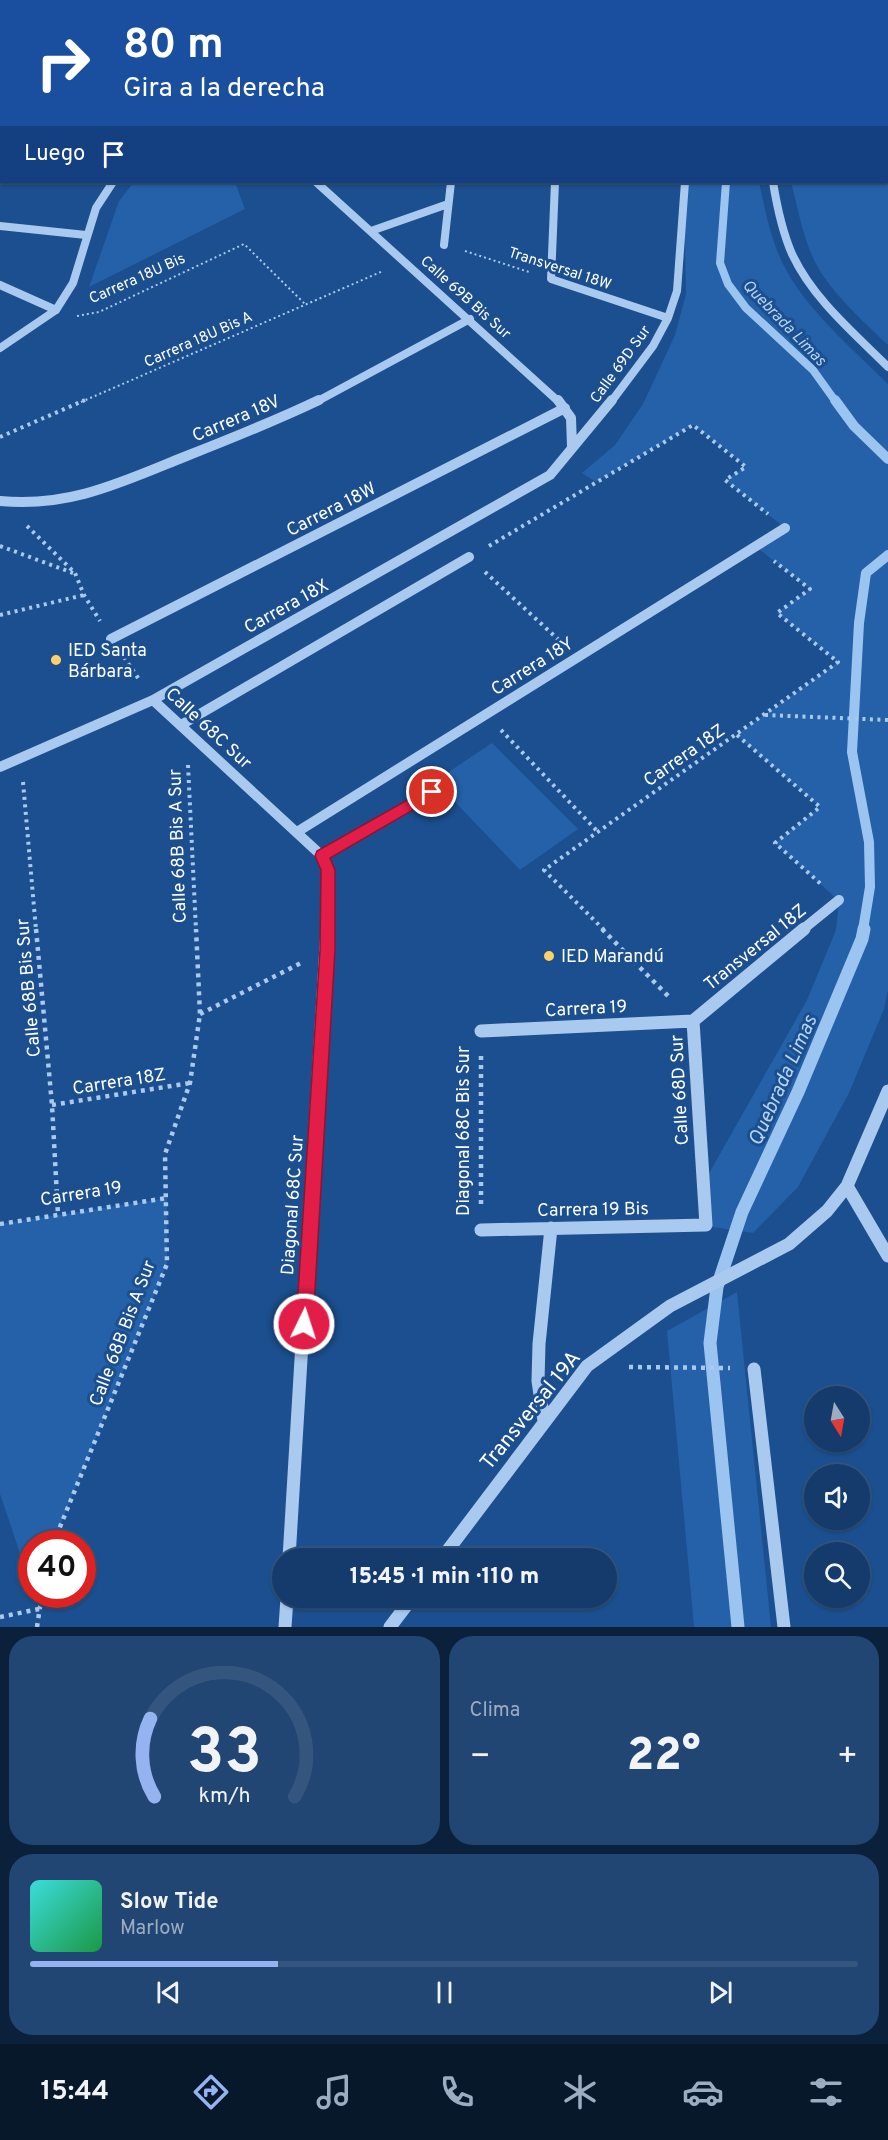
<!DOCTYPE html>
<html lang="es">
<head>
<meta charset="utf-8">
<style>
	body { margin:0; font-family:Overpass,sans-serif; background:#214673; color:#f1f3f6; height:100vh; display:flex; flex-direction:column; font-size:22px; white-space:nowrap }
	* { box-sizing:border-box; margin:0 }
	p { font-size:20px; color:#9dadc1 }
	.icon { flex:none; width:33px; height:33px; fill:none; stroke:currentColor; stroke-width:2; stroke-linecap:round; stroke-linejoin:round }
	.map { position:relative; height:1627px; overflow:hidden }
	.sheet { display:flex; flex-direction:column; gap:9px; padding:9px; background:#0b203b; flex:1 }
	.sheet>* { flex:none }
	.guide { position:absolute; left:0px; top:0px; width:888px; height:183px; box-shadow:0 2px 4px #0004,0 0 0 2px #33557e; background:#1a4fa0; color:#fff; overflow:hidden }
	.needle { width:39px; rotate:169deg }
	.fabs { position:absolute; left:804px; top:1386px; display:grid; gap:12px }
	.fabs a { display:grid; place-items:center; width:66px; height:66px; border-radius:50%; background:#143b6b; box-shadow:0 2px 4px #0004,0 0 0 2px #33557e; font-size:30px }
	.speed { position:absolute; left:18px; top:1530px; display:flex; gap:12px; font-size:30px; font-weight:700; text-align:center }
	.speed>* { display:grid; place-content:center; width:78px; height:78px; border-radius:50%; background:#143b6b; box-shadow:0 2px 4px #0004,0 0 0 2px #33557e; line-height:1 }
	.speed .limit { border:9px solid #d22; background:#fff; color:#111 }
	.pin { position:absolute; display:grid; place-items:center; width:51px; height:51px; color:#fff; margin:-26px; border:3px solid #fff; border-radius:50%; box-shadow:0 2px 6px #0007 }
	.me { position:absolute; width:66px; margin:-33px; rotate:4deg; stroke-linejoin:round; filter:drop-shadow(0 0 4px #0008) }
	.turn { display:flex; align-items:center; gap:21px; height:126px; padding:0 24px; font-size:27px }
	.turn .icon { width:78px; height:78px; stroke-width:2.5 }
	.turn b { display:block; font-size:42px; line-height:51px }
	.then { display:flex; align-items:center; height:57px; padding:0 24px; background:#0003; gap:12px; font-size:22px }
	.big { font-size:45px; font-weight:800; line-height:1.1 }
	.sheet .widget { flex:1; display:flex; flex-direction:column; justify-content:center; gap:9px; min-width:0; padding:0 21px; border-radius:24px; background:#214673 }
	.sheet .dial { align-items:center; gap:0 }
	.dial svg { height:156px; overflow:visible; fill:none; stroke:#33557e; stroke-width:7; stroke-linecap:round; text-anchor:middle }
	.dial text { fill:#f1f3f6; stroke:none }
	.song { display:flex; align-items:center; gap:18px }
	.cover { width:72px; height:72px; border-radius:9px; background:linear-gradient(135deg,hsl(180 70% 55%),hsl(140 70% 35%)) }
	.played { height:6px; border-radius:3px; background:linear-gradient(90deg,#95b2f1 30%,#33557e 30%) }
	.keys { display:flex; justify-content:space-around; direction:ltr }
	.heat { display:flex; justify-content:space-between; align-items:center; font-size:33px; direction:ltr }
	.sheet .tiles { flex:1; display:grid; gap:9px; grid-template-columns:1fr 1fr }
	.widget:last-child { grid-column:span 2 }
	.trip { position:absolute; left:272px; top:1548px; width:345px; height:60px; border-radius:30px; background:#143b6b; box-shadow:0 2px 4px #0004,0 0 0 2px #33557e; font-weight:800; line-height:60px; text-align:center }
	.tabs { display:flex; height:96px; justify-content:space-around; align-items:center; background:#08182b; color:#9dadc1 }
	.tabs .icon { width:42px; height:42px }
	.tabs .active { color:#95b2f1 }
	.tabs b { font-size:27px; color:#f1f3f6 }
	.map>svg:first-child { display:block }
</style>
</head>
<body>
<div class="map">
<svg width="888" height="1627" viewBox="0 0 888 1627">
	<rect width="100%" height="100%" fill="#1b4f8f"/>
	<!-- green -->
	<path fill="#2461a8" d="M454,0H749L454,2Z
		M779,0H888V345C865,323 839,300 822,274C804,247 799,212 791,182H886V2L778,1Z
		M134,182H235L245,209L89,287L119,201Z
		M684,182H759C765,209 770,236 782,262C804,308 852,348 888,384V990L884,1009L849,1093L798,1187L753,1233L706,1226L703,1184L807,1000L836,930L839,901L775,843L820,807L736,735L838,662L777,613L810,589L755,546L785,528L725,480L746,466L693,425L596,482L582,473L615,445L643,404L675,335L686,294Z
		M492,743L578,829L520,870L435,781Z
		M167,1198V1264L53,1543L32,1544L31,1586L0,1494V1224Z
		M737,1292L771,1627H694L667,1331Z"/>
	<g fill="none" stroke-linecap="round" stroke-linejoin="round">
		<!-- stream-far2 -->
		<path stroke="#9cc4f0" stroke-width="8" d="M726,182L720,263L728,284L746,308L813,370L836,402"/>
		<!-- stream-far1 -->
		<path stroke="#9cc4f0" stroke-width="10" d="M835,400L854,426L888,459
			M863,930L870,887L869,842L852,752L859,623L866,573L888,555"/>
		<!-- stream -->
		<path stroke="#9cc4f0" stroke-width="13" d="M738,1627L710,1343L717,1287L742,1212L798,1092L862,939L864,929"/>
		<!-- path-far2 -->
		<path stroke="#a9c9ee" stroke-width="2" stroke-dasharray="2 3" stroke-linecap="butt" d="M761,0L763,2
			M465,251L529,272
			M77,316L99,312L244,244L305,304
			M81,402L383,271"/>
		<!-- path-far1 -->
		<path stroke="#a9c9ee" stroke-width="4" stroke-dasharray="3 4.5" stroke-linecap="butt" d="M0,437L85,400
			M27,526L75,573L84,595L100,621
			M0,546L73,573
			M489,546L693,425L746,467L725,480L768,514
			M485,572L561,642
			M0,615L84,595
			M124,657L140,681
			M765,715L888,720
			M501,730L598,832
			M737,735L820,807L775,843L823,886
			M188,765L196,930
			M23,782L36,930
			M604,930L544,870L838,662L777,613L810,589L774,561"/>
		<!-- path -->
		<path stroke="#a9c9ee" stroke-width="4.5" stroke-dasharray="4 5" stroke-linecap="butt" d="M36,929L52,1105L58,1215
			M602,929L671,999
			M200,1014L301,963
			M481,1056V1207
			M52,1105L190,1083
			M0,1224L167,1198
			M629,1367L730,1368
			M53,1544L167,1264L165,1154L190,1083L200,1014L196,929
			M0,1617L39,1609
			M37,1627L42,1594"/>
		<!-- minor-far2 -->
		<path stroke="#a9c9ee" stroke-width="8" d="M614,0L616,2
			M60,1L66,0
			M301,2H307
			M316,182L559,402
			M555,182L551,279L668,318
			M773,182C777,207 782,231 792,254C813,299 854,333 888,367
			M0,226L86,235
			M371,231L448,204
			M444,245L451,182
			M0,285L56,310
			M0,348L56,310L73,283L96,208L113,182
			M316,402L470,319
			M611,402L653,346L668,318L677,291L685,182"/>
		<!-- minor-far1 -->
		<path stroke="#a9c9ee" stroke-width="10" d="M558,400L571,418L572,447
			M0,501C69,508 122,482 184,457C230,439 275,421 319,400
			M111,639L565,408
			M153,700L322,856L328,870L327,930
			M181,725L469,557
			M0,767L153,700L550,475L612,400
			M297,832L785,528
			M322,856L432,792
			M802,930L839,900"/>
		<!-- minor -->
		<path stroke="#a9c9ee" stroke-width="13" d="M693,1021L804,929
			M481,1031L693,1021
			M847,1186L888,1256
			M481,1230L706,1225L693,1021
			M754,1369L784,1627
			M544,1421L538,1381L539,1344L551,1228
			M289,1558L327,929
			M442,1558L587,1366L670,1306L789,1244L827,1211L847,1186L888,1091
			M285,1627L287,1598
			M390,1627L412,1598"/>
	</g>
	<!-- route -->
	<path fill="#e11d48" stroke="#92132f" stroke-width="1.5" d="M432,786L437,788L439,792L437,796L330,858L335,870V950L313,1324L310,1331L304,1333L298,1331L296,1324L320,950L321,870L315,856L317,851Z"/>
	<!-- markers -->
	<g fill="#ffd166" stroke="#1b4f8f" stroke-width="2">
		<circle cx="56" cy="660" r="6"/>
		<circle cx="549" cy="956" r="6"/>
	</g>
	<g text-anchor="middle" stroke-width="6" stroke-linejoin="round" paint-order="stroke">
		<!-- far-street labels -->
		<g font-size="15" fill="#fff" stroke="#1b4f8f">
			<text transform="translate(560 268) rotate(18)" y="5">Transversal 18W</text>
			<text transform="translate(137 278) rotate(-24)" y="5">Carrera 18U Bis</text>
			<text transform="translate(466 297) rotate(42)" y="5">Calle 69B Bis Sur</text>
			<text transform="translate(198 339) rotate(-24)" y="5">Carrera 18U Bis A</text>
			<text transform="translate(620 364) rotate(-54)" y="5">Calle 69D Sur</text>
		</g>
		<!-- far-water labels -->
		<g font-size="16" font-style="italic" fill="#b5d3f5" stroke="#1b4f8f">
			<text transform="translate(785 322) rotate(46)" y="6">Quebrada Limas</text>
		</g>
		<!-- street labels -->
		<g font-size="18" fill="#fff" stroke="#1b4f8f">
			<text transform="translate(236 418) rotate(-23)" y="6">Carrera 18V</text>
			<text transform="translate(331 509) rotate(-27)" y="6">Carrera 18W</text>
			<text transform="translate(286 606) rotate(-29)" y="6">Carrera 18X</text>
			<text transform="translate(532 666) rotate(-32)" y="6">Carrera 18Y</text>
			<text transform="translate(209 728) rotate(43)" y="6">Calle 68C Sur</text>
			<text transform="translate(684 755) rotate(-35)" y="6">Carrera 18Z</text>
			<text transform="translate(177 846) rotate(-92)" y="6">Calle 68B Bis A Sur</text>
			<text transform="translate(755 947) rotate(-39)" y="6">Transversal 18Z</text>
			<text transform="translate(28 988) rotate(-95)" y="6">Calle 68B Bis Sur</text>
			<text transform="translate(586 1008) rotate(-3)" y="6">Carrera 19</text>
			<text transform="translate(119 1081) rotate(-9)" y="6">Carrera 18Z</text>
			<text transform="translate(679 1090) rotate(-93)" y="6">Calle 68D Sur</text>
			<text transform="translate(463 1131) rotate(-90)" y="6">Diagonal 68C Bis Sur</text>
			<text transform="translate(81 1193) rotate(-9)" y="6">Carrera 19</text>
			<text transform="translate(292 1205) rotate(-86)" y="6">Diagonal 68C Sur</text>
			<text transform="translate(593 1209) rotate(-1)" y="6">Carrera 19 Bis</text>
			<text transform="translate(122 1333) rotate(-69)" y="6">Calle 68B Bis A Sur</text>
		</g>
		<!-- poi labels -->
		<g font-size="18" fill="#fff" stroke="#1b4f8f" text-anchor="start">
			<text x="68" y="656">IED Santa<tspan x="68" dy="21">Bárbara</tspan></text>
			<text x="561" y="962">IED Marandú</text>
		</g>
		<!-- water labels -->
		<g font-size="20" font-style="italic" fill="#b5d3f5" stroke="#1b4f8f">
			<text transform="translate(782 1080) rotate(-66)" y="7">Quebrada Limas</text>
		</g>
		<!-- near-street labels -->
		<g font-size="21" fill="#fff" stroke="#1b4f8f">
			<text transform="translate(530 1410) rotate(-51)" y="7">Transversal 19A</text>
		</g>
	</g>
</svg>
<div class="fabs">
<a><svg class="needle" viewBox="-14 -14 28 28"><path d="M0-13l5 13h-10z" fill="#e53935"/><path d="M0 13l5-13h-10z" fill="#9dadc1"/></svg></a>
<a><svg class="icon" aria-label="sound" viewBox="0 0 24 24"><path d="M4 9h4l5-4v14l-5-4H4zM17 9q2 3 0 6"/></svg></a>
<a><svg class="icon" aria-label="search" viewBox="0 0 24 24"><circle cx="10" cy="10" r="6"/><path d="M15 15l6 6"/></svg></a>
</div>
<div class="speed"><div class="limit">40</div></div>
<div class="pin" style="left:432px;top:792px;background:#d93025"><svg class="icon" aria-label="arrive" viewBox="0 0 24 24"><path d="M6 21V4h12l-3 4 3 4H6"/></svg></div>
<svg class="me" style="left:304px;top:1324px" viewBox="-20 -20 40 40"><circle r="17" fill="#e11d48" stroke="#fff" stroke-width="3"/><path d="M0-11L8 9 0 5-8 9z" fill="#fff"/></svg>
<div class="trip">15:45 · 1 min · 110 m</div>
<div class="guide">
<div class="turn"><svg class="icon" aria-label="right" viewBox="0 0 24 24"><path d="M7 20v-9h11M14 6l5 5-5 5"/></svg><div><b>80 m</b>Gira a la derecha</div></div>
<div class="then">Luego<svg class="icon" aria-label="arrive" viewBox="0 0 24 24"><path d="M6 21V4h12l-3 4 3 4H6"/></svg></div>
</div>
</div>
<section class="sheet">
<div class="tiles">
<div class="widget dial"><svg viewBox="0 0 100 80">
<path d="M14 69A42 42 0 1 1 86 69"/>
<path d="M14 69A42 42 0 0 1 12 29" stroke="#95b2f1"/>
<text x="50" y="56" font-size="32" font-weight="700">33</text>
<text x="50" y="72" font-size="11">km/h</text>
</svg></div>
<div class="widget"><p>Clima</p>
<div class="heat"><a>−</a><b class="big">22°</b><a>+</a></div>
</div>
<div class="widget">
<div class="song"><i class="cover"></i><div><b>Slow Tide</b><p>Marlow</p></div></div>
<div class="played"></div>
<div class="keys"><svg class="icon" aria-label="previous" viewBox="0 0 24 24"><path d="M18 5L8 12l10 7zM5 5v14"/></svg><svg class="icon" aria-label="pause" viewBox="0 0 24 24"><path d="M8 5v14M16 5v14"/></svg><svg class="icon" aria-label="next" viewBox="0 0 24 24"><path d="M6 5l10 7-10 7zM19 5v14"/></svg></div>
</div>
</div>
</section>
<nav class="tabs">
<b>15:44</b>
<svg class="icon active" aria-label="directions" viewBox="0 0 24 24"><path d="M12 3l9 9-9 9-9-9zM9 14v-3h6M13 9l2 2-2 2"/></svg>
<svg class="icon" aria-label="music" viewBox="0 0 24 24"><path d="M9 18V5l10-2v13"/><circle cx="6" cy="18" r="3"/><circle cx="16" cy="16" r="3"/></svg>
<svg class="icon" aria-label="phone" viewBox="0 0 24 24"><path d="M5 4h4l2 5-3 2q2 4 5 5l2-3 5 2v4C11 20 4 13 5 4z"/></svg>
<svg class="icon" aria-label="climate" viewBox="0 0 24 24"><path d="M12 3v18M4 7l16 10M4 17L20 7"/></svg>
<svg class="icon" aria-label="car" viewBox="0 0 24 24"><path d="M5 17H2v-5l4-1 3-4h7l3 4 3 1v5h-3M9 17h6M6 11h13"/><circle cx="7" cy="17" r="2"/><circle cx="17" cy="17" r="2"/></svg>
<svg class="icon" aria-label="filters" viewBox="0 0 24 24"><path d="M4 7h16M4 17h16"/><circle cx="9" cy="7" r="2"/><circle cx="15" cy="17" r="2"/></svg>
</nav>
</body>
</html>
